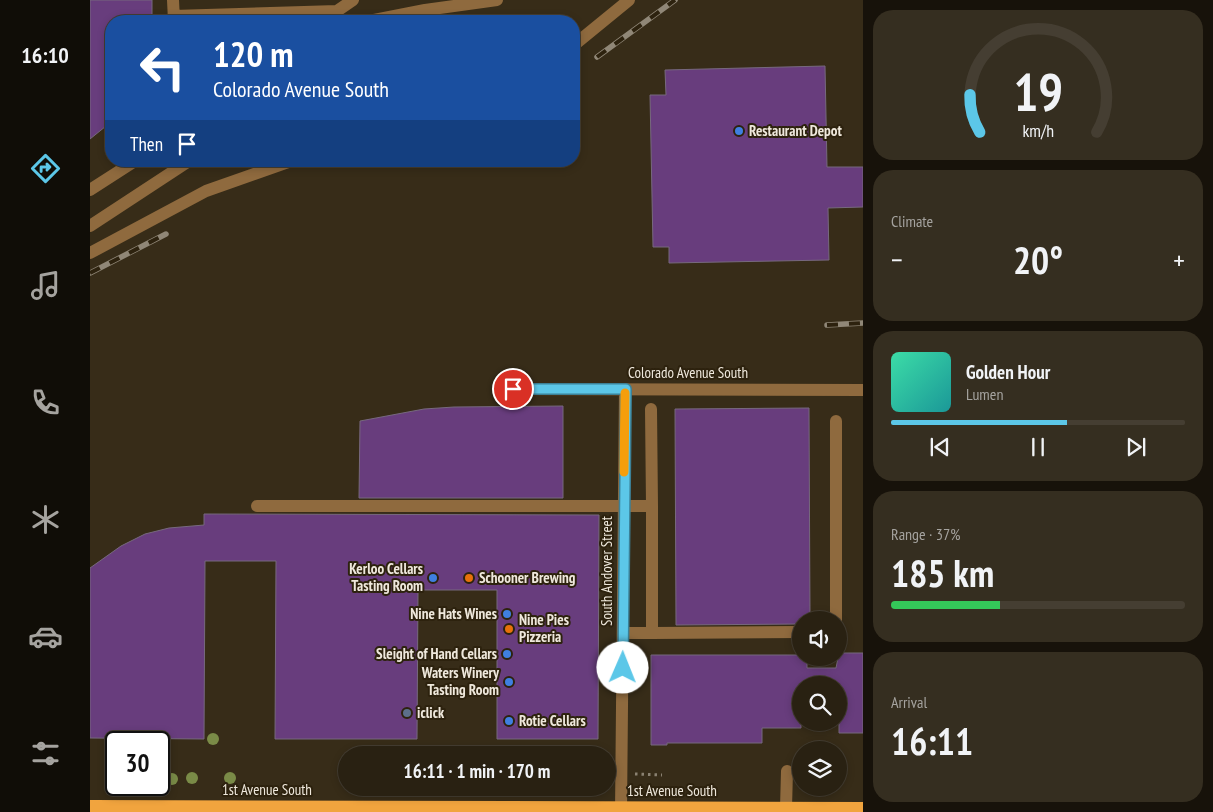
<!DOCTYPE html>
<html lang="en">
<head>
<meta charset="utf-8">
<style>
	body { margin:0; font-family:"PT Sans Narrow",sans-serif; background:#352e20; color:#f1f3f6; height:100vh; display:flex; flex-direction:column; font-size:19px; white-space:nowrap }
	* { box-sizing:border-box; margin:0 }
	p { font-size:16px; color:#a5a39f }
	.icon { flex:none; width:28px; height:28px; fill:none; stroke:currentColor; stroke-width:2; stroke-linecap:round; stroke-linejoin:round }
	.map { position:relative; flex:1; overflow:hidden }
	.panel { display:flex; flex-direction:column; gap:10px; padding:10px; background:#17120a; width:350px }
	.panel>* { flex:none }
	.guide { position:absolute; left:15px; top:15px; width:475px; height:152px; border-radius:20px; box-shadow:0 2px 8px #0003,0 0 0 1px #453e32; background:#1a4fa0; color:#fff; overflow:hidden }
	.controls { position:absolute; left:702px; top:611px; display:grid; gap:10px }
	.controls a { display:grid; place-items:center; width:55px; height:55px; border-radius:50%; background:#292112; box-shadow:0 2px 8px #0003,0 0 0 1px #453e32; font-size:25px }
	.speed { position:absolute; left:15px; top:731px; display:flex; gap:10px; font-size:25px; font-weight:700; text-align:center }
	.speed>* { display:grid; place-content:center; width:65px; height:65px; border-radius:50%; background:#292112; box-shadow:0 2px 8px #0003,0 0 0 1px #453e32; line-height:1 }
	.speed .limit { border:2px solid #111; border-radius:8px; background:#fff; color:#111 }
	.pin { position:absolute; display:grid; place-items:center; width:42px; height:42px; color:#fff; margin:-21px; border:2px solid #fff; border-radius:50%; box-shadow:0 1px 5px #0007 }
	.me { position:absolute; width:55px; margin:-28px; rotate:1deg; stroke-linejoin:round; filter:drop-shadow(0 0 4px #0008) }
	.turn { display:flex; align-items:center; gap:18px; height:105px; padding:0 25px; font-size:22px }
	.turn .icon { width:65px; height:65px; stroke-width:2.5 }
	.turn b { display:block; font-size:35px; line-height:42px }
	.then { display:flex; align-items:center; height:48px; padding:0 25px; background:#0003; gap:10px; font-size:19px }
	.big { font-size:38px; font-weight:700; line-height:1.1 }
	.panel .tile { flex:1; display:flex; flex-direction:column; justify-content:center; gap:8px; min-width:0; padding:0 18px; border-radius:20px; background:#352e20 }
	.panel .dial { align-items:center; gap:0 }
	.dial svg { height:130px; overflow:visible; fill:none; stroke:#453e32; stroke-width:7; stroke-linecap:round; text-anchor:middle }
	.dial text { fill:#f1f3f6; stroke:none }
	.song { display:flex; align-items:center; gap:15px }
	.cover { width:60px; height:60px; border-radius:8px; background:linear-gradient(135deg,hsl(160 70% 55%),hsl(180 70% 35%)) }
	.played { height:5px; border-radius:2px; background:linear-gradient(90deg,#5cc7e8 60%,#453e32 60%) }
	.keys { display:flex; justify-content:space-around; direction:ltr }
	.heat { display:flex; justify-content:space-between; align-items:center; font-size:28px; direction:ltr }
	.charge { height:8px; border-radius:4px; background:linear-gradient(90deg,#34c759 37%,#453e32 0) }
	.trip { position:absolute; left:248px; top:746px; width:278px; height:50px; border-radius:25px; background:#292112; box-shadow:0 2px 8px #0003,0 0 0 1px #453e32; font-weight:700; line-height:50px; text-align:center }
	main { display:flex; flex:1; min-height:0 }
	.tab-bar { display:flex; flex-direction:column; width:90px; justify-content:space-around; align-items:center; background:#100d07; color:#a5a39f }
	.tab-bar .icon { width:35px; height:35px }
	.tab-bar .current { color:#5cc7e8 }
	.tab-bar b { font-size:22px; color:#f1f3f6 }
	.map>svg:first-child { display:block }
</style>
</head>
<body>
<main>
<nav class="tab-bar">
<b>16:10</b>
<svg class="icon current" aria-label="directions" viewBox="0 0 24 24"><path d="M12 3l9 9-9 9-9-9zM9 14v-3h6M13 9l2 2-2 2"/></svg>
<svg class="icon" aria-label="music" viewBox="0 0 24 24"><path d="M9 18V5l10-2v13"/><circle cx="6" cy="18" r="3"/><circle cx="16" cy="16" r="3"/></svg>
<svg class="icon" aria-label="phone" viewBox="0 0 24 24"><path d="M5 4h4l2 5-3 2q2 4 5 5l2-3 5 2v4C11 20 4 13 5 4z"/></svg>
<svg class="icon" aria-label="climate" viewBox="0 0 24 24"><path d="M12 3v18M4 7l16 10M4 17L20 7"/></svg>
<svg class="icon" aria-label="car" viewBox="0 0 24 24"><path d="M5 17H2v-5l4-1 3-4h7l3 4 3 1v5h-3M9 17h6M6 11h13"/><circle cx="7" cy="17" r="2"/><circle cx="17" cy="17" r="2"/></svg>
<svg class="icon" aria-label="filters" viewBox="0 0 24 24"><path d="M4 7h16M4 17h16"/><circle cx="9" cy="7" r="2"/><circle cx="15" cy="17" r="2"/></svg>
</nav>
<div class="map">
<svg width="773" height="812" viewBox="0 0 773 812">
	<rect width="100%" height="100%" fill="#372c18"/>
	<!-- building -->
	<path fill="#683d7d" stroke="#77697e" d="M0,0H62V21H21V122L0,139Z
		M735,66L737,167H773V207L738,208L739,260L579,263V247H563L560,95H576L575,70Z
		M473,406V498H269L270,421L334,409L364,407Z
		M719,408L720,620H711V624L586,625L585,409Z
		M114,514L509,515L508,739H407V590H328L327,739H185L186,561H115L114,739L0,738V568L31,546L55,534L79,528L114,525Z
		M749,653H773V733H749V685H711V728H672V743H577V745H561V655H711V658H717V668H746Z"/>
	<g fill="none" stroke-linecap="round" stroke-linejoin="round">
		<!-- path -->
		<path stroke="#8b8272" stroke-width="3" stroke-dasharray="2.5 4" stroke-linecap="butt" d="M545,774L572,775"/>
		<!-- minor -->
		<path stroke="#8f6a3e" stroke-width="12" d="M83,0L84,21
			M83,16L247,11L263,0
			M279,21L335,10L407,0
			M484,45L539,0
			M0,190L45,161
			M0,226L99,161
			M0,253L116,191L201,161
			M423,389L773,390
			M561,409L562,506
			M746,421V620
			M167,506H562V633H533
			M562,633L711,632
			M696,808L697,771
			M531,812L535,389"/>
		<!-- major -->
		<path stroke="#f1a43e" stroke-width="12" d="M0,806L773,808"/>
		<defs>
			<path id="rail" d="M507,57L585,0
				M0,273L76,234
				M737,325L773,323"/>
		</defs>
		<!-- rail casing -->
		<use href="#rail" stroke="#908777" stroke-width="5.5"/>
		<!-- rail -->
		<use href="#rail" stroke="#2d220e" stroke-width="4" stroke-dasharray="11" stroke-linecap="butt"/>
	</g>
	<!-- trees -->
	<g fill="#7a8b47">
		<circle cx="123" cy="739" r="6"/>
		<circle cx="102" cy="778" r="6"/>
		<circle cx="140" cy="778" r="6"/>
		<circle cx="82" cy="779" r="6"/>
	</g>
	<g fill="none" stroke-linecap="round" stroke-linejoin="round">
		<defs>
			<path id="route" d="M423,389H536L533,668"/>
		</defs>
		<!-- route casing -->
		<use href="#route" stroke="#3c8197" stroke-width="12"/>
		<!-- route -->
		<use href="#route" stroke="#5cc7e8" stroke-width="9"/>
		<!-- slow -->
		<path stroke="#f59e0b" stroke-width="9" d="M534,472L535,393"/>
	</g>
	<!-- markers -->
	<g fill="#3f7fe0" stroke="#2d220e" stroke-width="2">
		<circle cx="649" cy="131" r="5"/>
		<circle cx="343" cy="578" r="5"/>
		<circle cx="417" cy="614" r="5"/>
		<circle cx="417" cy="654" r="5"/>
		<circle cx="419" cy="682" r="5"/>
		<circle cx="419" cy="721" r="5"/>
	</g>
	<g fill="#e8710a" stroke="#2d220e" stroke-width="2">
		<circle cx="379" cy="578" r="5"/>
		<circle cx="419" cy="629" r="5"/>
	</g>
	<circle fill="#5c6f8a" stroke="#2d220e" stroke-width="2" cx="317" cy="713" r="5"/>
	<g text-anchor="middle" stroke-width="4" stroke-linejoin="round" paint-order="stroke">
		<!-- poi labels -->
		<g font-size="15" font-weight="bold" fill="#efe8dc" stroke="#2d220e" text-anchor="start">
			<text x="659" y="136">Restaurant Depot</text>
			<text x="333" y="574" text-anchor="end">Kerloo Cellars<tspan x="333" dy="17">Tasting Room</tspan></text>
			<text x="389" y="583">Schooner Brewing</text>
			<text x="407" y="619" text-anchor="end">Nine Hats Wines</text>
			<text x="429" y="625">Nine Pies<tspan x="429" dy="17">Pizzeria</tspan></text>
			<text x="407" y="659" text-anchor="end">Sleight of Hand Cellars</text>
			<text x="409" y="678" text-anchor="end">Waters Winery<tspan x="409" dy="17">Tasting Room</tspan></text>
			<text x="327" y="718">iclick</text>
			<text x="429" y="726">Rotie Cellars</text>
		</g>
		<!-- street labels -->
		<g font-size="15" fill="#efe8dc" stroke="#2d220e">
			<text x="598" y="378">Colorado Avenue South</text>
			<text transform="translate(517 571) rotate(-90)" y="5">South Andover Street</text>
			<text x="177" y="795">1st Avenue South</text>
			<text x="582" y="796">1st Avenue South</text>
		</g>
	</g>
</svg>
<div class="controls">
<a><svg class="icon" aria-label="sound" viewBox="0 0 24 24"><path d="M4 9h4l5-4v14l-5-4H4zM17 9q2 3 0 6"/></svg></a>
<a><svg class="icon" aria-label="search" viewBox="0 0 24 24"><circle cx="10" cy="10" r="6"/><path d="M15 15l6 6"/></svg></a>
<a><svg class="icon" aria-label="layers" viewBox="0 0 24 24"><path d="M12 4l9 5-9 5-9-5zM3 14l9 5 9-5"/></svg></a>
</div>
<div class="speed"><div class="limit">30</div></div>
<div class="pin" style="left:423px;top:389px;background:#d93025"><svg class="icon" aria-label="arrive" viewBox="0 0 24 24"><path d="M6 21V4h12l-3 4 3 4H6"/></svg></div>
<svg class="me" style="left:533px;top:668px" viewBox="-20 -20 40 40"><circle r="19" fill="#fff"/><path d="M0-13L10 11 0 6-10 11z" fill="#5cc7e8"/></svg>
<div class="trip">16:11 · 1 min · 170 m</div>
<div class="guide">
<div class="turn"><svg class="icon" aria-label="left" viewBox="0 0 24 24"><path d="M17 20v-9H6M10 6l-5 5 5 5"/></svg><div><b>120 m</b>Colorado Avenue South</div></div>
<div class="then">Then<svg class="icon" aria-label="arrive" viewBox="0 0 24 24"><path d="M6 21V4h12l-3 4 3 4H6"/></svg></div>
</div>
</div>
<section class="panel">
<div class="tile dial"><svg viewBox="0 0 100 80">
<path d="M14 69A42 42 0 1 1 86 69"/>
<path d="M14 69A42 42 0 0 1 8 46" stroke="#5cc7e8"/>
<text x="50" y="56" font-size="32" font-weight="700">19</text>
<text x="50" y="72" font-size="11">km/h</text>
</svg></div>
<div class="tile"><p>Climate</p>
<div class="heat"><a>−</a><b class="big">20°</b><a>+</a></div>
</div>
<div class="tile">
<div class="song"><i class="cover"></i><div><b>Golden Hour</b><p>Lumen</p></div></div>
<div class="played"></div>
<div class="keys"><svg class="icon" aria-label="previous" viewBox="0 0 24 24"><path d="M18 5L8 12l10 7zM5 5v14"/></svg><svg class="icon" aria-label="pause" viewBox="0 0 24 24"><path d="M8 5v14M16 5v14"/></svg><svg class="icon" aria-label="next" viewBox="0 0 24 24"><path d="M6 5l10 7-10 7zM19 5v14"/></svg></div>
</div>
<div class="tile"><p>Range · 37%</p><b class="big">185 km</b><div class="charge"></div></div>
<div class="tile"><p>Arrival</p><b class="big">16:11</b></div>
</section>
</main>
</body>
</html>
